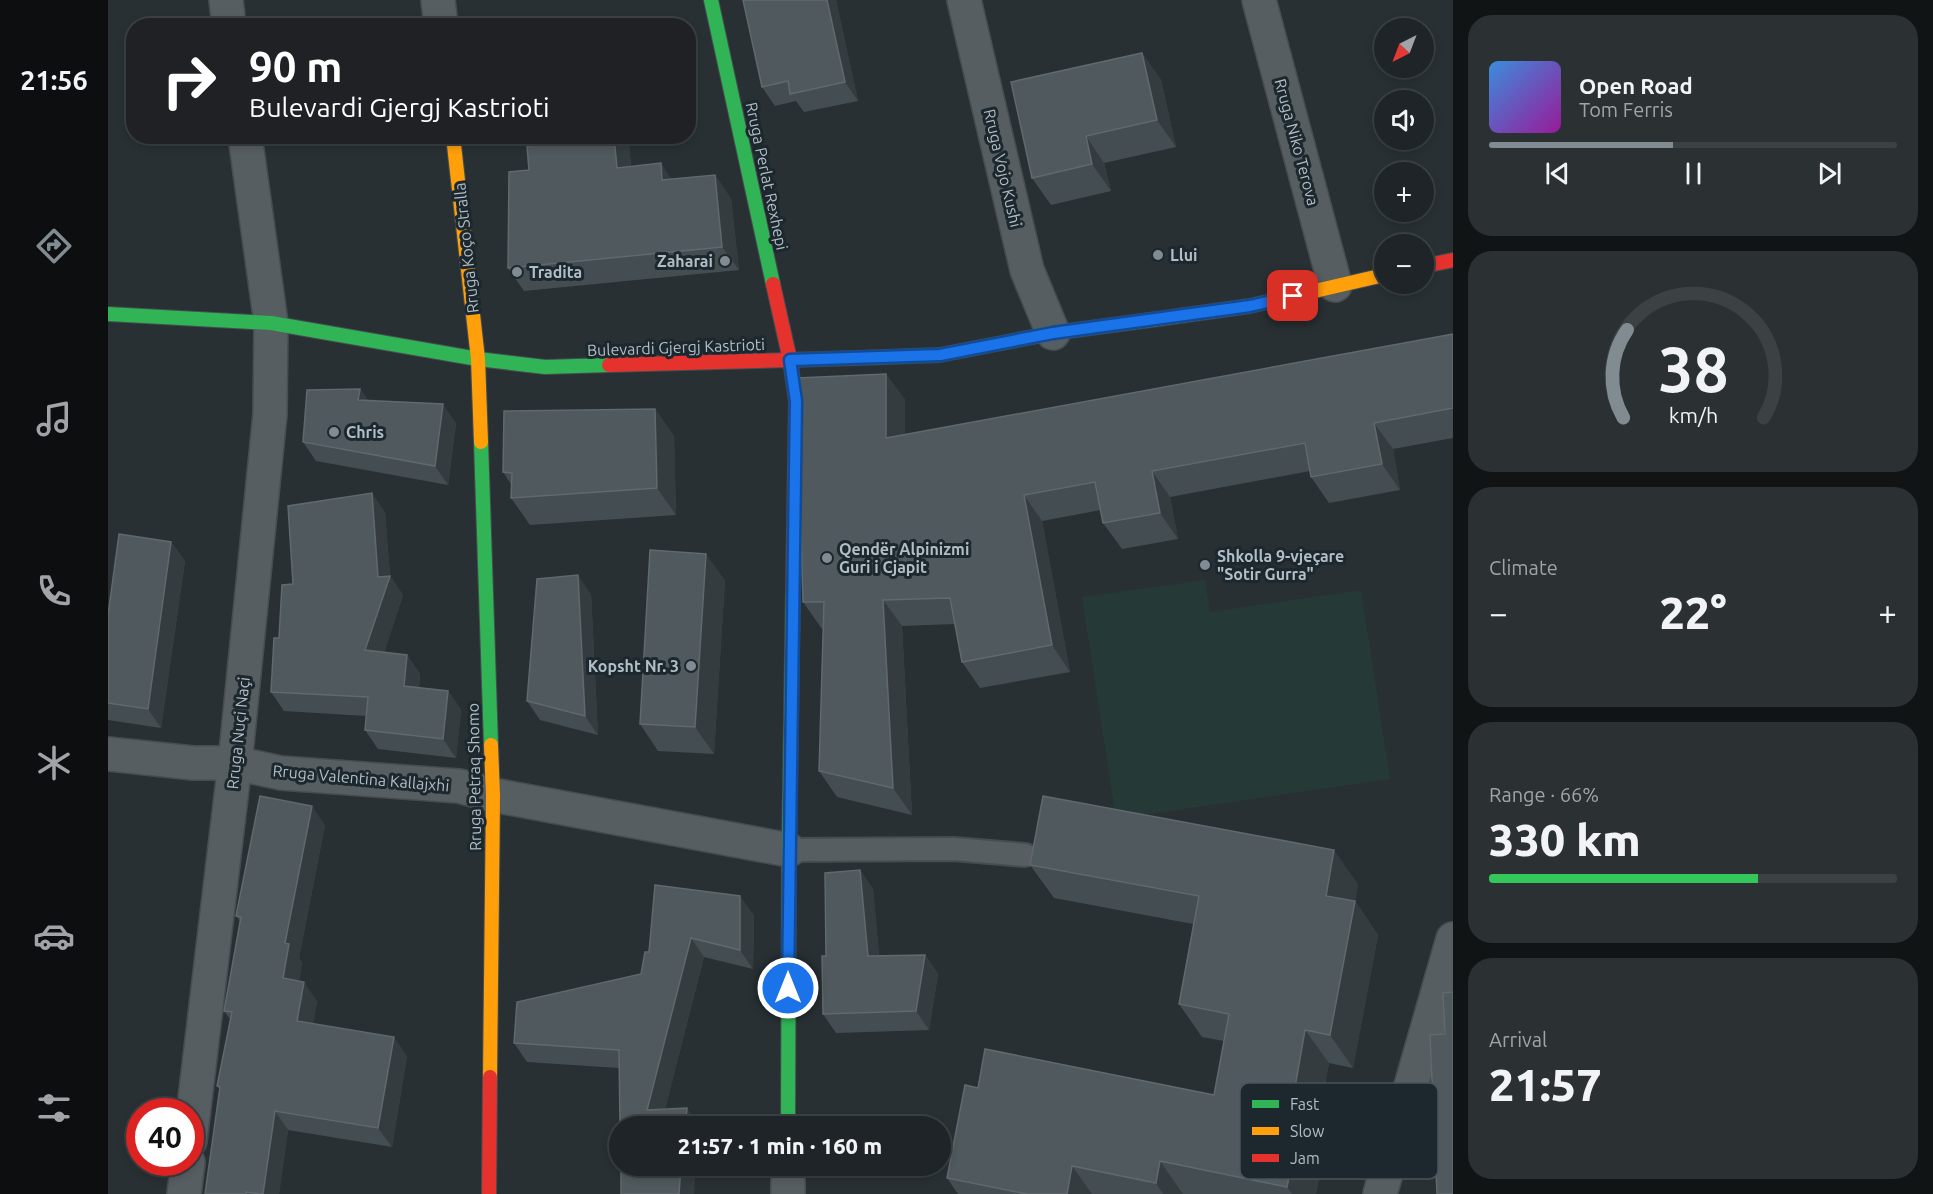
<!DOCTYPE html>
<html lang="en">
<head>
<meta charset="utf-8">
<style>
	body { margin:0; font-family:Ubuntu,sans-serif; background:#2b3033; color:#f1f3f6; height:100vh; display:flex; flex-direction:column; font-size:22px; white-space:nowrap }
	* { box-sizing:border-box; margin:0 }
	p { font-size:20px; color:#a1a4a7 }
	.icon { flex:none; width:33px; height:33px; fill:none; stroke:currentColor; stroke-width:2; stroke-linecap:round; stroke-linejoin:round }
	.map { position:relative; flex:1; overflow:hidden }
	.sheet { display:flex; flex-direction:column; gap:15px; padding:15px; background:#101415; width:480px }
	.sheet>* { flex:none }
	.top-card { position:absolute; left:18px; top:18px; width:570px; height:126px; border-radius:24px; box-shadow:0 3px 9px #0003,0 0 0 2px #3c4144; background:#202124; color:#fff; overflow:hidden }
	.needle { width:39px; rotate:222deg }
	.tools { position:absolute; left:1266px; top:18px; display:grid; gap:12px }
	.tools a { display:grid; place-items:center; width:60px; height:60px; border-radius:50%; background:#1e2427; box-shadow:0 3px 9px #0003,0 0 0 2px #3c4144; font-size:30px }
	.speed { position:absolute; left:18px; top:1098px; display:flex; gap:12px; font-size:30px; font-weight:700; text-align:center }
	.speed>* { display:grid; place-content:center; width:78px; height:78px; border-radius:50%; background:#1e2427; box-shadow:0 3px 9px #0003,0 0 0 2px #3c4144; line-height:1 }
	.speed .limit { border:9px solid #d22; background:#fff; color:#111 }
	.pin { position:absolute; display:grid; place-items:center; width:51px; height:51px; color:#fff; margin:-26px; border-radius:12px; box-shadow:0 3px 9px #0006 }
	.me { position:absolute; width:66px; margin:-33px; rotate:0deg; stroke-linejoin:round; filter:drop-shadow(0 0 4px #0008) }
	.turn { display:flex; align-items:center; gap:21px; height:126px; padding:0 24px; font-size:27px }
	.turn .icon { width:78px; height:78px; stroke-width:2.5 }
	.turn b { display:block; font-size:42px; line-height:51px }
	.big { font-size:45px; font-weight:800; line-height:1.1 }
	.sheet .tile { flex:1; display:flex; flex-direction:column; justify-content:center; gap:9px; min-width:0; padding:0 21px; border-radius:24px; background:#2b3033 }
	.sheet .dial { align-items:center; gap:0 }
	.dial svg { height:156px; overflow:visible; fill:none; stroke:#3c4144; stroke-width:7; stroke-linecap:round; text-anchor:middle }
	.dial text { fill:#f1f3f6; stroke:none }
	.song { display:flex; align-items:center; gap:18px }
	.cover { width:72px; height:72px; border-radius:9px; background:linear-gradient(135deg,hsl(210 70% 55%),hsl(300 70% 35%)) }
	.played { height:6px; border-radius:3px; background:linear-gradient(90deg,#818c92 45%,#3c4144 45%) }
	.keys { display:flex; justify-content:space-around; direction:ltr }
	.heat { display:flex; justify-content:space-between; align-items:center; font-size:33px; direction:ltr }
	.charge { height:9px; border-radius:4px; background:linear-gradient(90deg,#34c759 66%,#3c4144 0) }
	.trip { position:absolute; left:501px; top:1116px; width:342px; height:60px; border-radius:30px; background:#1e2427; box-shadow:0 3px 9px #0003,0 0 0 2px #3c4144; font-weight:800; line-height:60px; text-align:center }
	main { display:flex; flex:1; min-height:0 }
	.menu { display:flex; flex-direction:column; width:108px; justify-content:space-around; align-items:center; background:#0c0e10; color:#a1a4a7 }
	.menu .icon { width:42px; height:42px }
	.menu .selected { color:#818c92 }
	.menu b { font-size:27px; color:#f1f3f6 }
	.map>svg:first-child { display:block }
</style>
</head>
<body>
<main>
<nav class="menu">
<b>21:56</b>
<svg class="icon selected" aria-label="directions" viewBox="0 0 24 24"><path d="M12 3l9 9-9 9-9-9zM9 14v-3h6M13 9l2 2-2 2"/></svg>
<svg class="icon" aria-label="music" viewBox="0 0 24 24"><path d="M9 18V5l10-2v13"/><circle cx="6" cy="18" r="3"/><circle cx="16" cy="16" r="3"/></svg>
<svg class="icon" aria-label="phone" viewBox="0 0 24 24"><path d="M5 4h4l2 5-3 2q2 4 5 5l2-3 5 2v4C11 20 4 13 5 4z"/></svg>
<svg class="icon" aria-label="climate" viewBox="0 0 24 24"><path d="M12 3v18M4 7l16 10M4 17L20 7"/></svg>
<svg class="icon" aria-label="car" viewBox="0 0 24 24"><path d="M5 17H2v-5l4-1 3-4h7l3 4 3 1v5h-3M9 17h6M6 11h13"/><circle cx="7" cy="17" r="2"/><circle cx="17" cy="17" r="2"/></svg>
<svg class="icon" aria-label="filters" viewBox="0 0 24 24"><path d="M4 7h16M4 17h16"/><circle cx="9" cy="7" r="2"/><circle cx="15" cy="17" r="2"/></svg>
</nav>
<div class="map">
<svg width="1345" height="1194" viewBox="0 0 1345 1194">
	<rect width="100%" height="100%" fill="#283034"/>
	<!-- green -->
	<path fill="#253937" d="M1097,580L1102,612L1253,590L1282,779L1008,819L974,597Z"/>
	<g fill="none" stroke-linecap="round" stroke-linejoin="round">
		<defs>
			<path id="lane" d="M681,850L846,849L917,855"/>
			<path id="street" d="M118,0L121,26
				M330,0L333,26
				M856,0L919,270L945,333
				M1151,0L1227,285
				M0,754L85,763H127L173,773L351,786L385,795L681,850
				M82,1141L127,763L162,414L163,323L137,136
				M76,1194L80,1162
				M680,1194V1166
				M1272,1194L1345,939"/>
			<path id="fast" d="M603,0L665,284
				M0,314L163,323L370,359L437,367L501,365
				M749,358L832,355L945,333L1042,320
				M373,442L383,745
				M680,1126L681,850L685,589"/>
			<path id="slow" d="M345,136L370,359L373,442
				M1042,320L1142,306L1276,275
				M382,1077L385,795L383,745"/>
			<path id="jam" d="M1316,266L1345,260
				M665,284L682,360L688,401L685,589
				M501,365L749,358
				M381,1194L382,1077"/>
		</defs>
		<!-- lane casing -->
		<use href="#lane" stroke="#454d51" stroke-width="26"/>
		<!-- street casing -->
		<use href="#street" stroke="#454d51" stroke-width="36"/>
		<!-- fast casing -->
		<use href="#fast" stroke="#454d51" stroke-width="16"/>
		<!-- slow casing -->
		<use href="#slow" stroke="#454d51" stroke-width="16"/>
		<!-- jam casing -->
		<use href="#jam" stroke="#454d51" stroke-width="16"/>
		<!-- lane -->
		<use href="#lane" stroke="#575e62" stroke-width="22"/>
		<!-- street -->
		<use href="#street" stroke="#575e62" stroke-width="33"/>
		<!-- fast -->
		<use href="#fast" stroke="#30b455" stroke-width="14"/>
		<!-- slow -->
		<use href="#slow" stroke="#ff9f0a" stroke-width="14"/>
		<!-- jam -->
		<use href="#jam" stroke="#e5322d" stroke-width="14"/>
	</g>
	<!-- wall -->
	<path fill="#444d51" d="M635,0H728L750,101L696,112L688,101L667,106L654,87Z
		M1034,53L1053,80L1068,147L996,163L1003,191L943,205L924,178Z
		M445,136H516L521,144L523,166L563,179L607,175L623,199L631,270L416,291L400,268L446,143Z
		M1345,334V438L1285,449L1292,490L1221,503L1203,477L1202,471L1062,497L1070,539L1014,549L995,523L993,510L934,521L962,672L872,688L854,662L847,624L794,626L804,815L729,797L711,771L715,629H714L695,602L778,374L797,400V435Z
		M252,389L260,400L348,423L340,485L208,461L195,442Z
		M547,409L566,436L568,515L422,525L403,498V484L395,472Z
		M277,512L282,576L295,595L276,652L299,655L312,674L311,688L340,691L353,710L348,758L270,749L257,730L258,716L176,711L163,692L171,638L185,584Z
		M63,542L77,561L53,728L0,720V615Z
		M617,580L606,754L550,751L532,724Z
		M483,594L490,735L432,720L419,701Z
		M217,825L191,958L194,963L191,981L209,1001L205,1024L299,1056L284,1147L180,1130L171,1194H97L112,1089L109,1086L122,1019L116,1011L132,921L128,916Z
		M922,865L1250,884L1247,901L1270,935L1245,1068L1221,1063L1208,1133L1217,1146L1208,1194H850L839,1178L870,1088L1106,1095L1116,1041L1094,1037L1071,1004L1085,924L946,898Z
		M752,870L765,889L771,956L817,955L830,974L821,1030L728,1033L715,1014L718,956Z
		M646,915L645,969L596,957L557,1109L512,1126L511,1068L419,1062L406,1043L533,974L541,952Z"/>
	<!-- shaded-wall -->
	<path fill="#343c40" d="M719,0H728L750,101L737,82Z
		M1034,53L1053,80L1068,147L1049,120Z
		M506,136H516L521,144L525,192L509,168Z
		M978,136L996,163L1003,191L984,164Z
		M553,163L569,187L554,180Z
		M607,175L623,199L631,270L614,247Z
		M778,374L797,400V465L778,438Z
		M252,389L265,408L250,400Z
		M335,404L348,423L340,485L327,466Z
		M547,409L566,436L568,515L549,488Z
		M1266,423L1285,449L1292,490L1274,464Z
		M1044,471L1062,497L1070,539L1052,513Z
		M264,493L277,512L282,576L295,595L271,669L257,650L270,577Z
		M916,495L934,521L962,672L944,645Z
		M63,542L77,561L53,728L40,709Z
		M598,554L617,580L606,754L587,727Z
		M470,575L483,594L490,735L477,716Z
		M775,600L794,626L804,815L785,788Z
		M299,655L312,674L309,705L296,686Z
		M340,691L353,710L348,758L335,739Z
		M204,806L217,825L191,958L194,963L188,997L175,978L177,943Z
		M1226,850L1250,884L1241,929L1218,896Z
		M752,870L765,889L773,975L760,956Z
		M632,896L646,915L645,969L632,950Z
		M1247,901L1270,935L1245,1068L1222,1035Z
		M583,938L596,957L553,1126L539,1110Z
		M817,955L830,974L821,1030L808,1011Z
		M196,982L209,1001L203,1040L189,1021Z
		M1197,1030L1221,1063L1208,1133L1217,1146L1208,1194H1184L1179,1187L1183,1110Z
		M286,1037L299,1056L284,1147L270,1128Z
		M579,1108L591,1126H577Z
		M167,1111L180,1130L171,1194H155Z
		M1052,1161L1075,1194H1055L1048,1183Z
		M573,1166H588L586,1194H571Z
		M964,1166L984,1194H959Z"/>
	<!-- building -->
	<path fill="#50595d" stroke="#5f696e" stroke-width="1.5" d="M635,0H719L737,82L682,94L680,81L654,87Z
		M1034,53L1049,120L978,136L984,164L924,178L903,82Z
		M445,136H506L509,168L553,163L554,180L607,175L614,247L400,268L401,172L421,170L419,146L446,143Z
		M1345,334V408L1266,423L1274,464L1203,477L1197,443L1044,471L1052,513L995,523L987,482L916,495L944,645L854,662L842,598L775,600L785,788L711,771L716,602H695L689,378L778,374V438Z
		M252,389L250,400L335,404L327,466L195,442L199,390Z
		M547,409L549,488L403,498L404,473L395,472L396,411Z
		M264,493L270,577L282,576L257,650L299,655L296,686L340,691L335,739L257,730L260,697L163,692L166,638H171L174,585L185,584L180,506Z
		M11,534L63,542L40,709L0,703V615Z
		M542,550L598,554L587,727L532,724Z
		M470,575L477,716L419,701L429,579Z
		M152,796L204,806L177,943L181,944L175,978L196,982L189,1021L286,1037L270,1128L167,1111L155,1194L138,1192V1194H97L112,1087L109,1086L124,1012L116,1011L133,917L128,916Z
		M935,796L1226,850L1218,896L1247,901L1222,1035L1197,1030L1183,1110L1194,1112L1179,1187L1052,1161L1048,1183L964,1166L959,1194H919L839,1178L857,1085L870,1088L877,1049L1106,1095L1121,1014L1071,1004L1091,896L922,865Z
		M752,870L760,956L817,955L808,1011L715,1014L714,956H718L717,873Z
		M547,885L632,896V950L583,938L539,1110L579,1108L577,1126H512L511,1050L406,1043L409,1002L533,974L537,952H541Z
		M1345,992V1194H1329L1322,1035L1337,1034L1335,993Z
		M513,1166H573L571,1194H513Z"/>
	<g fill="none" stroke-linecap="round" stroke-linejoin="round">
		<defs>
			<path id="route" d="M680,988L688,401L682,360L832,355L945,333L1142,306L1185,296"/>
		</defs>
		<!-- route casing -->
		<use href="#route" stroke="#114b97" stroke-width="15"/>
		<!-- route -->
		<use href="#route" stroke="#1a73e8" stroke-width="10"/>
	</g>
	<!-- markers -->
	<g fill="#818c92" stroke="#1c272e" stroke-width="2">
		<circle cx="1050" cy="255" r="6"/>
		<circle cx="617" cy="261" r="6"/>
		<circle cx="409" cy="272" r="6"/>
		<circle cx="226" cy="432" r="6"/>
		<circle cx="719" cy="558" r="6"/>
		<circle cx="1097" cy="565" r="6"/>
		<circle cx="583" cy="666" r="6"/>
	</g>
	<g text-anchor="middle" stroke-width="6" stroke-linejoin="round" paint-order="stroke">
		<!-- street labels -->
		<g font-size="16" fill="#b1bec5" stroke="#1c272e">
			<text transform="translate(1189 142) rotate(75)" y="6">Rruga Niko Terova</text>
			<text transform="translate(895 168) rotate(77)" y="6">Rruga Vojo Kushi</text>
			<text transform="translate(659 176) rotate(78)" y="6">Rruga Perlat Rexhepi</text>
			<text transform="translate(358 248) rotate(-96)" y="6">Rruga Koço Stralla</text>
			<text transform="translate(568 347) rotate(-2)" y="6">Bulevardi Gjergj Kastrioti</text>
			<text transform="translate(130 733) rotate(-84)" y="6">Rruga Nuçi Naçi</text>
			<text transform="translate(366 777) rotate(-91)" y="6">Rruga Petraq Shomo</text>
			<text transform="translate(253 778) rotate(5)" y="6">Rruga Valentina Kallajxhi</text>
		</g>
		<!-- poi labels -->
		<g font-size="16" font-weight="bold" fill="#b1bec5" stroke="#1c272e" text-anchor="start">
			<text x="1062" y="261">Llui</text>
			<text x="605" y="267" text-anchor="end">Zaharai</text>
			<text x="421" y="278">Tradita</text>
			<text x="238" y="438">Chris</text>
			<text x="731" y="555">Qendër Alpinizmi<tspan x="731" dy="18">Guri i Cjapit</tspan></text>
			<text x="1109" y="562">Shkolla 9-vjeçare<tspan x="1109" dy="18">"Sotir Gurra"</tspan></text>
			<text x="571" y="672" text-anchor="end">Kopsht Nr. 3</text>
		</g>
	</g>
	<!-- legend -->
	<rect x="1132" y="1083" width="198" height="96" rx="9" fill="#1c272e" stroke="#49545b" stroke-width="1.5"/>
	<rect x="1144" y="1100" width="27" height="8" fill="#30b455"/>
	<rect x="1144" y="1127" width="27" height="8" fill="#ff9f0a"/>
	<rect x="1144" y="1154" width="27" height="8" fill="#e5322d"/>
	<g font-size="16" fill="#b1bec5">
		<text x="1182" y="1110">Fast</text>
		<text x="1182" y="1137">Slow</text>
		<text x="1182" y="1164">Jam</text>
	</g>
</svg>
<div class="tools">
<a><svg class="needle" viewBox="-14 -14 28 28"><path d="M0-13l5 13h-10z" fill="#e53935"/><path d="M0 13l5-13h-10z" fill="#a1a4a7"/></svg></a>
<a><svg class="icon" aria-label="sound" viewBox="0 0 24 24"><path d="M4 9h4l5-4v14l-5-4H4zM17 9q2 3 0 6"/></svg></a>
<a>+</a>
<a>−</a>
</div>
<div class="speed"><div class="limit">40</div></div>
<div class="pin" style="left:1185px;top:296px;background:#d93025"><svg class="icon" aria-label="arrive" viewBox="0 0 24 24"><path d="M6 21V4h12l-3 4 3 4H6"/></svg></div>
<svg class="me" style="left:680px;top:988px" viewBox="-20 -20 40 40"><circle r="17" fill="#1a73e8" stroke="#fff" stroke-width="3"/><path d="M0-11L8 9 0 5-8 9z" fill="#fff"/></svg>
<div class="trip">21:57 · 1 min · 160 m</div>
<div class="top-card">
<div class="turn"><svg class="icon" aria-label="right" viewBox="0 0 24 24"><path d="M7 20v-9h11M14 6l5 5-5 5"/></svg><div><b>90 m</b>Bulevardi Gjergj Kastrioti</div></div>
</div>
</div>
<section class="sheet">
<div class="tile">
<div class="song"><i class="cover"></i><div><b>Open Road</b><p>Tom Ferris</p></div></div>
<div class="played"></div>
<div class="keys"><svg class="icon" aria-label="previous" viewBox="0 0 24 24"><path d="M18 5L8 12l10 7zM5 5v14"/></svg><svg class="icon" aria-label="pause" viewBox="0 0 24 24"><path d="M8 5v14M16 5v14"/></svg><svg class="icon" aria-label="next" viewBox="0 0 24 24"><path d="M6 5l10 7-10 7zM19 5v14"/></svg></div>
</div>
<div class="tile dial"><svg viewBox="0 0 100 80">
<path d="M14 69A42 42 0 1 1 86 69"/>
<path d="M14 69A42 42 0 0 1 16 24" stroke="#818c92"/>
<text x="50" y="56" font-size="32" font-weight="700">38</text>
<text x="50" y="72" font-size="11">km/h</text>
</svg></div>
<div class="tile"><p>Climate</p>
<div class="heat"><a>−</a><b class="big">22°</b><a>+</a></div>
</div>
<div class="tile"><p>Range · 66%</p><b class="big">330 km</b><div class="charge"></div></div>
<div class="tile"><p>Arrival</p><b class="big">21:57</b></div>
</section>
</main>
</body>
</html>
